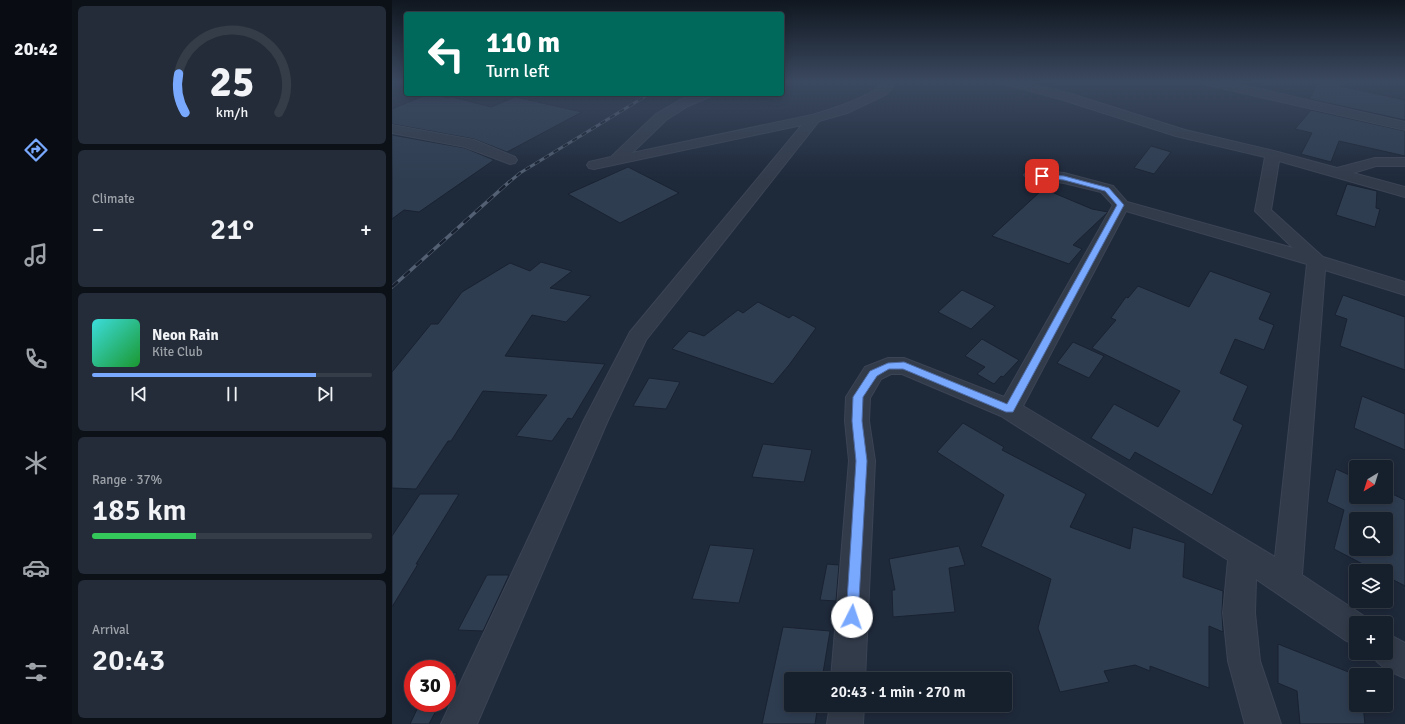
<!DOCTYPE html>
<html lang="en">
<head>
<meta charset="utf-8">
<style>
	body { margin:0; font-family:Signika,sans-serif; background:#232c38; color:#f1f3f6; height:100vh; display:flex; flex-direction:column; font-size:15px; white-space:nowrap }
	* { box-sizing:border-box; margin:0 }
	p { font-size:13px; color:#9ea2a9 }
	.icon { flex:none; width:22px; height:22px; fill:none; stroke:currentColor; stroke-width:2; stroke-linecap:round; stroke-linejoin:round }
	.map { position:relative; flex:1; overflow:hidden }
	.side { display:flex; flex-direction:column; gap:6px; padding:6px; background:#0c1118; width:320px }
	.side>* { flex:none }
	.guide { position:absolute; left:12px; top:12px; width:380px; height:84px; border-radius:4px; box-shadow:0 2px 10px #0003,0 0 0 1px #353d48; background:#00695c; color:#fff; overflow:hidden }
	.needle { width:26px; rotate:218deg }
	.tools { position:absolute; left:957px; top:460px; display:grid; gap:8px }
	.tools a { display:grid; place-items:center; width:44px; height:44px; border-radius:4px; background:#161f2c; box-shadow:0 2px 10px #0003,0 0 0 1px #353d48; font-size:20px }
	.speed { position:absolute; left:12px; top:660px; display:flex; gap:8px; font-size:20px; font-weight:700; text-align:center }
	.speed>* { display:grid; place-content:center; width:52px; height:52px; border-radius:50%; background:#161f2c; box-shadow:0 2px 10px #0003,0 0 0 1px #353d48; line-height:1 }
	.speed .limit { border:6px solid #d22; background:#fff; color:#111 }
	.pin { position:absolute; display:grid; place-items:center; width:34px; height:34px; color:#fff; margin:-17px; border-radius:8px; box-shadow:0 2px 6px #0006 }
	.me { position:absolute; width:44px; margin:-22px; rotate:4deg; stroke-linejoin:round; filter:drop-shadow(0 0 3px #0008) }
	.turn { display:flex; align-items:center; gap:14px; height:84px; padding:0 16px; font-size:18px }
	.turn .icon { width:52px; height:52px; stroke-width:2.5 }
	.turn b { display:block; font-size:28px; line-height:34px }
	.big { font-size:30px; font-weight:600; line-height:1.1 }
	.side .card { flex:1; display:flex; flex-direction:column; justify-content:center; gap:6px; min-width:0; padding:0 14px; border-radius:6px; background:#232c38 }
	.side .dial { align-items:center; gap:0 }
	.dial svg { height:104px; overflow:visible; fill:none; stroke:#353d48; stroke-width:7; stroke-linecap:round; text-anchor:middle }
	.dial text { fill:#f1f3f6; stroke:none }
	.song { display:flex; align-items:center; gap:12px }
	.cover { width:48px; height:48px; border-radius:6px; background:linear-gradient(135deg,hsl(180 70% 55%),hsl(130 70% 35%)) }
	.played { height:4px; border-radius:2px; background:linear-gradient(90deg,#79a8ff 80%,#353d48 80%) }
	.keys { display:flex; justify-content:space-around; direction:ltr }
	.heat { display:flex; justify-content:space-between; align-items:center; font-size:22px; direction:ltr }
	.charge { height:6px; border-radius:3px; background:linear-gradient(90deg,#34c759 37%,#353d48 0) }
	.trip { position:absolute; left:392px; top:672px; width:228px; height:40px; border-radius:4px; background:#161f2c; box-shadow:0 2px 10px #0003,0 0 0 1px #353d48; font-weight:600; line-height:40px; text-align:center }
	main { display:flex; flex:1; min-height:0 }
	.menu { display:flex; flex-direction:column; width:72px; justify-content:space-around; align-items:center; background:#090c12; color:#9ea2a9 }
	.menu .icon { width:28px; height:28px }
	.menu .on { color:#79a8ff }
	.menu b { font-size:18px; color:#f1f3f6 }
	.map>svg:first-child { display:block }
</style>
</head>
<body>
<main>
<nav class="menu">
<b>20:42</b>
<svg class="icon on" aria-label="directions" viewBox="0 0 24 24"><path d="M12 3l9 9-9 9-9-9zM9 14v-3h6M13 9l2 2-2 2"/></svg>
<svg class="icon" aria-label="music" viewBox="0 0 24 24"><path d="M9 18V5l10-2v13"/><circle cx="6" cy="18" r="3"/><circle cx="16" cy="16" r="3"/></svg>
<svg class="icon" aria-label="phone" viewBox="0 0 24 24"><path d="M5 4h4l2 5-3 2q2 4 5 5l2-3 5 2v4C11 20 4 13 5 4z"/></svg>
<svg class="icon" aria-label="climate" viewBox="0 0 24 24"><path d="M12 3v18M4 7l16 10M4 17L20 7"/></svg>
<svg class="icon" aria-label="car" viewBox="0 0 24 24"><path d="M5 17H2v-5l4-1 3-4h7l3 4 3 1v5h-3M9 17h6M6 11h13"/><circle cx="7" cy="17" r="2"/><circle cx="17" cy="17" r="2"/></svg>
<svg class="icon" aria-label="filters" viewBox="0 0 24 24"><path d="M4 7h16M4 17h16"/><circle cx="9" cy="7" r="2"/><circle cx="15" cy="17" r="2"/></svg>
</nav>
<section class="side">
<div class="card dial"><svg viewBox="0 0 100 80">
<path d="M14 69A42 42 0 1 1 86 69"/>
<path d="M14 69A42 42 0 0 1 9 39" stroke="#79a8ff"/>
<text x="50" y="56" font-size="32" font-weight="700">25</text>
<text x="50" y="72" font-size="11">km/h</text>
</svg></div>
<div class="card"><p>Climate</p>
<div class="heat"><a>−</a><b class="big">21°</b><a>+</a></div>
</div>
<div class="card">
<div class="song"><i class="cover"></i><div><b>Neon Rain</b><p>Kite Club</p></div></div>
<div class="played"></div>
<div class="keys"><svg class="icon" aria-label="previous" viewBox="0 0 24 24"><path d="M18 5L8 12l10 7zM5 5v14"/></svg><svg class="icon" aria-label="pause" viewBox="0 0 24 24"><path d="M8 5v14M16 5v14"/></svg><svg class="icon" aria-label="next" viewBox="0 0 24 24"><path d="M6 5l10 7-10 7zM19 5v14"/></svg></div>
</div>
<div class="card"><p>Range · 37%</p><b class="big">185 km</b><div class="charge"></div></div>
<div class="card"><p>Arrival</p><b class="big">20:43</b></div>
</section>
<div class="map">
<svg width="1013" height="724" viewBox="0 0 1013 724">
	<rect width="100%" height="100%" fill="#1e293a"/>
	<!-- building -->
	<path fill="#2f3d51" stroke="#192231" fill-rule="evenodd" d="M927,81H950L948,86L1013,100V120L917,99Z
		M36,94L56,98L60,97L99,107L123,97L190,112L115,152L82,139L0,124V109Z
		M919,110L1013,131V156L947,141L939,162L909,154L920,133L903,129Z
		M0,135L73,148L102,160L27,212L12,210L0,219Z
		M759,146L779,152L762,174L742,168Z
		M236,167L287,193L228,223L176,194Z
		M955,184L985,191L984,208L988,209L983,227L944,215Z
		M650,190L656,192L657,191L700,209L716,212L681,245L690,249L677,264L600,236Z
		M149,262L180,271L158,288L199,296L174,322L140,315L113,356L213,364L180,419L176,418L160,441L124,436L155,395L91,391L59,441H56L24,489L0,488V372L39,324H46L70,292L118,263L138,271Z
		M818,271L879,293L867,319L882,325L872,350L843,339L828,373L856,386L841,420L851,425L820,495L743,452L738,460H737L699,438L722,404L766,427L788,391L700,348L724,320L719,318L734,297L736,298L746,286L797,307Z
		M570,290L603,306L579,329L546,312Z
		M951,295L1013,317V370L948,346L955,319L943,315Z
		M366,302L397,318L401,315L424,328L397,365L381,384L280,349L297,331L312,336L346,310L351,313Z
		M590,339L627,360L611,377L609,376L602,384L585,374L593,367L573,356Z
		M681,342L712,356L697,378L665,363Z
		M257,378L288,382L274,409L241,406Z
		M970,396L1013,414V450L962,428Z
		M571,423L612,447L610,450L694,494L678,527L738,549L741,527L793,543L791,577L831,591L830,613L831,632L817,626V688L758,666V671L743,665L712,671L717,682L668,692L646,628L659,579L589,546L612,495L545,452Z
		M371,444L420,450L412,482L360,477Z
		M944,469L964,478V497H994V491L1013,500V586L994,576V571H984L942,549L952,510L935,502ZM964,519H994V549H964Z
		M28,494H67L24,564H26L0,607V536Z
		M318,545L362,549L347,603L300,599Z
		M567,546L573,565L557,568L563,612L501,617L500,590H503L497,559Z
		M435,564L447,565L444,601L428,600Z
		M95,575H117L91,631L66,630Z
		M391,627L438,631L430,679H399V705H426L423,724H370Z
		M886,644L964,675V705H971L973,724H908L905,691L886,683Z
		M55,672L65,673L55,691Z
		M28,703H48L37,724H18Z"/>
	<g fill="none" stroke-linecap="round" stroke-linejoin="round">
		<defs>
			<path id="minor" d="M492,81H504L498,91L493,95L455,113L427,121L254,340L216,420L85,724H49L192,420L238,332L410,125L202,169L197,168L195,165L197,162L219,157L264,114L288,100L303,94H319L317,97L296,106L274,120L240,153L420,115C437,110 483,96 492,81Z
				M606,81H627L676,93L793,130L886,152L945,168L983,158H1013V166H984L961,173L1013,187V197L887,161L879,210L931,257L1013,282V295L933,270L910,575L975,618L977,623H964V645L953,640L864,579L863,613L868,661L889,724H853L836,661L831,613L836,560L609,416L510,374H499L489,379L478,398L477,421L483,461L473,679H439L457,461L453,421L454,397L473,367L496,358H512L612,397L721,205L709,192L672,183L635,178L632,175L635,172L640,170L672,173L721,186L735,202L901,248L863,211L873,157L784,136L668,99L608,83ZM734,211L915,264L883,557L631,406Z
				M810,81H832L1013,122V130L816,85L812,83Z
				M0,125L82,140L123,157L125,160L123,163L118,164L73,147L0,133Z
				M994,633L1013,643V678C1000,673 985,666 979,653H994Z
				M438,705H472L471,724H435Z"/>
		</defs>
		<!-- minor casing -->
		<use href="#minor" stroke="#3b4454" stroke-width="2"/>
		<!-- minor -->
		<use href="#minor" fill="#323b4a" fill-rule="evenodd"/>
		<defs>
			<path id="rail-far1" d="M116,183L128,173L257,94"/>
			<path id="rail" d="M0,287L117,182"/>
		</defs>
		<!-- rail-far1 casing -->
		<use href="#rail-far1" stroke="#535f72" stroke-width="3"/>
		<!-- rail casing -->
		<use href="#rail" stroke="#535f72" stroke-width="3.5"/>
		<!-- rail-far1 -->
		<use href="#rail-far1" stroke="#17202e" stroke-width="2" stroke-dasharray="5.5" stroke-linecap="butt"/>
		<!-- rail -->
		<use href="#rail" stroke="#17202e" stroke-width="2.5" stroke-dasharray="8" stroke-linecap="butt"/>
	</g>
	<!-- sky -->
	<linearGradient id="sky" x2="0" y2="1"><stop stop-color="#101720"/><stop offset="0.45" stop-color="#3b4960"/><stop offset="1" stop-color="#3b4960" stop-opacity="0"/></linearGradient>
	<rect width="1013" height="182" fill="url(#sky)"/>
	<!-- route -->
	<path fill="#79a8ff" stroke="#4f6da6" d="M650,174L672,176L717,188L732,205L621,412H614L511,369H497L485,376L471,397L470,421L475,461L466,617L465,621L460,623L455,621L454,617L464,461L460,421L461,397L478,371L496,363L512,362L615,404L725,205L713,191L672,180L648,178L647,176Z"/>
</svg>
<div class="tools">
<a><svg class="needle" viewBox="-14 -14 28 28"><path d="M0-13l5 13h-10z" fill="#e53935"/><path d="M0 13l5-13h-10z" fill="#9ea2a9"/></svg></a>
<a><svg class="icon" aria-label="search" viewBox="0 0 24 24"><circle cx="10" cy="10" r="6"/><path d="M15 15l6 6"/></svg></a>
<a><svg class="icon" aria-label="layers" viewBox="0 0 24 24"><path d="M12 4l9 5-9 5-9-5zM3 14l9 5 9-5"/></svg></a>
<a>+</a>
<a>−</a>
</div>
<div class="speed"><div class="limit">30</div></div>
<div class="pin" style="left:650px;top:176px;background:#d93025"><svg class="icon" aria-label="arrive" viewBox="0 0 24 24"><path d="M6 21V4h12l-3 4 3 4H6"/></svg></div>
<svg class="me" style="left:460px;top:617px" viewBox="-20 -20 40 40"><circle r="19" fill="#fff"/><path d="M0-13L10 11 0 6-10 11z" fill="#79a8ff"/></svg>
<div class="trip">20:43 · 1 min · 270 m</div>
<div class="guide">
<div class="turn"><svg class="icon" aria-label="left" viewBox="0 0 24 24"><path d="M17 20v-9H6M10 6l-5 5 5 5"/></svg><div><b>110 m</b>Turn left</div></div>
</div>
</div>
</main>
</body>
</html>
